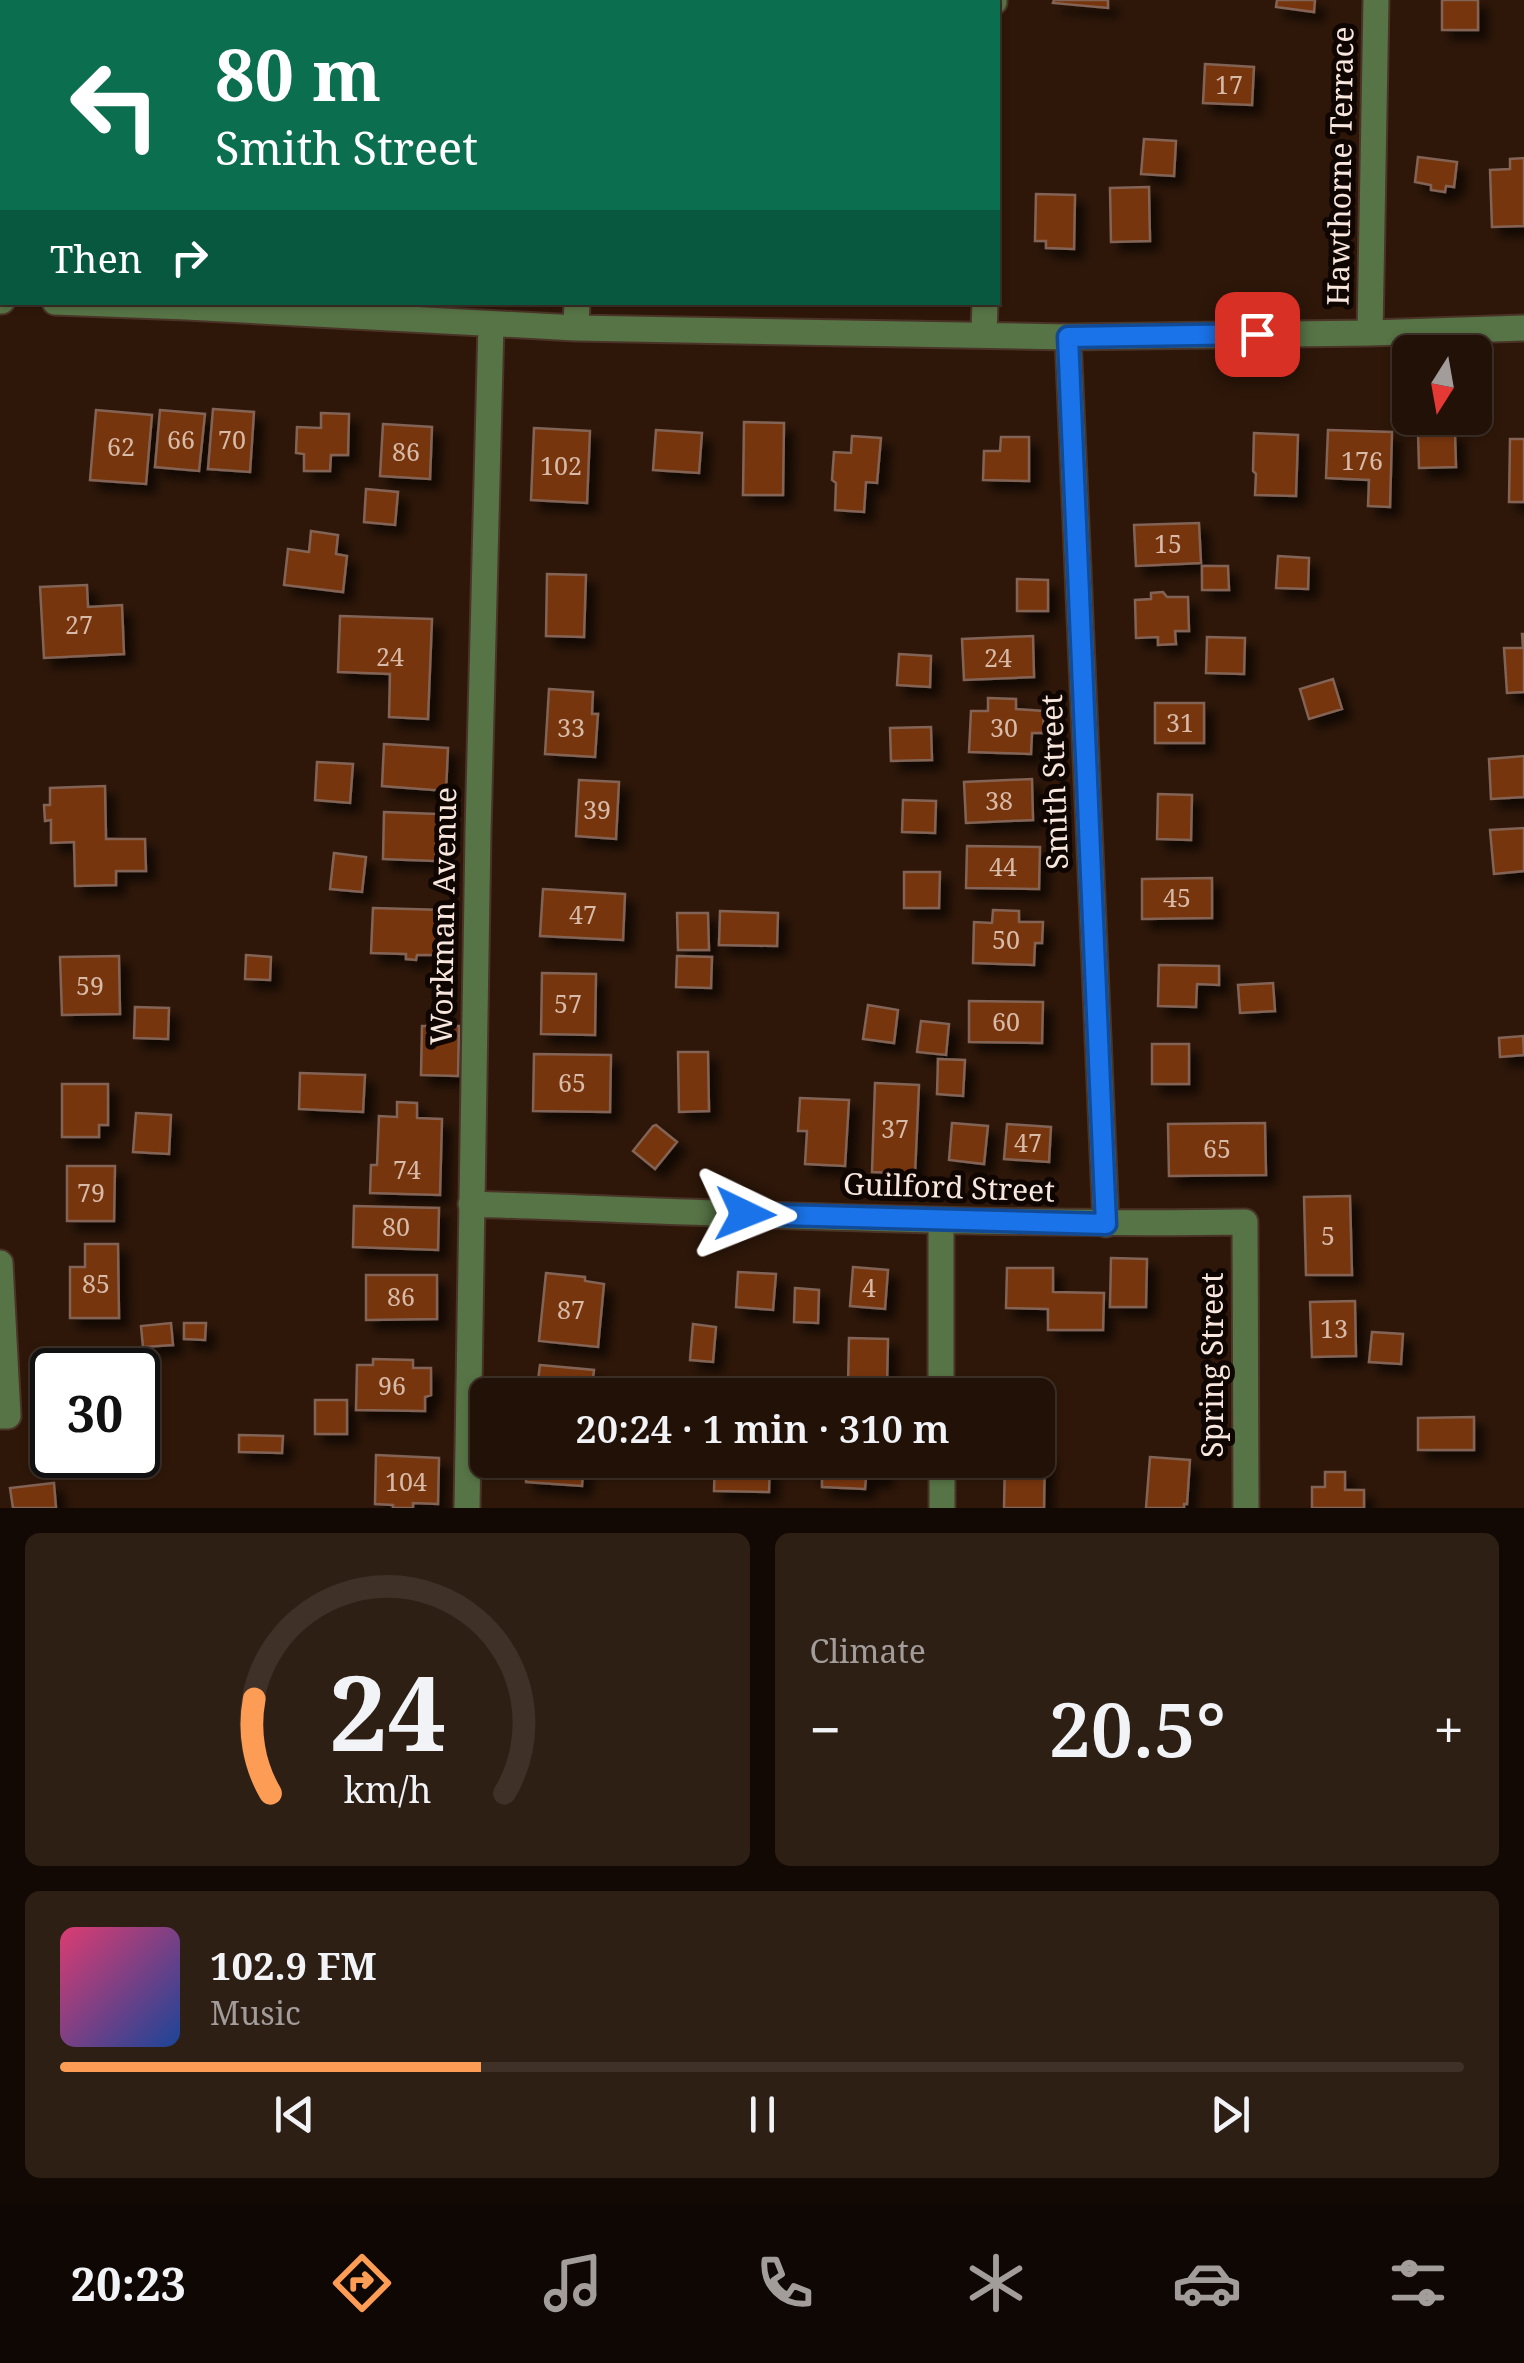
<!DOCTYPE html>
<html lang="en">
<head>
<meta charset="utf-8">
<style>
	body { margin:0; font-family:"Noto Serif",serif; background:#2e1f15; color:#f1f3f6; height:100vh; display:flex; flex-direction:column; font-size:38px; white-space:nowrap }
	* { box-sizing:border-box; margin:0 }
	p { font-size:32px; color:#a29d9b }
	.icon { flex:none; width:55px; height:55px; fill:none; stroke:currentColor; stroke-width:2; stroke-linecap:round; stroke-linejoin:round }
	.map { position:relative; height:1508px; overflow:hidden }
	.sheet { display:flex; flex-direction:column; gap:25px; padding:25px; background:#130904; flex:1 }
	.sheet>* { flex:none }
	.hud { position:absolute; left:0px; top:0px; width:1000px; height:305px; box-shadow:0 2px 8px #0004,0 0 0 2px #3f3128; background:#0b6e4f; color:#fff; overflow:hidden }
	.needle { width:65px; rotate:191deg }
	.controls { position:absolute; left:1392px; top:335px; display:grid; gap:20px }
	.controls a { display:grid; place-items:center; width:100px; height:100px; border-radius:15px; background:#221107; box-shadow:0 2px 8px #0004,0 0 0 2px #3f3128; font-size:50px }
	.speed { position:absolute; left:30px; top:1348px; display:flex; gap:20px; font-size:50px; font-weight:700; text-align:center }
	.speed>* { display:grid; place-content:center; width:130px; height:130px; border-radius:50%; background:#221107; box-shadow:0 2px 8px #0004,0 0 0 2px #3f3128; line-height:1 }
	.speed .limit { border:5px solid #111; border-radius:15px; background:#fff; color:#111 }
	.pin { position:absolute; display:grid; place-items:center; width:85px; height:85px; color:#fff; margin:-42px; border-radius:20px; box-shadow:0 5px 15px #0006 }
	.me { position:absolute; width:110px; margin:-55px; rotate:92deg; stroke-linejoin:round; filter:drop-shadow(0 0 8px #0008) }
	.turn { display:flex; align-items:center; gap:35px; height:210px; padding:0 50px; font-size:45px }
	.turn .icon { width:130px; height:130px; stroke-width:2.5 }
	.turn b { display:block; font-size:70px; line-height:85px }
	.then { display:flex; align-items:center; height:95px; padding:0 50px; background:#0003; gap:20px; font-size:38px }
	.big { font-size:75px; font-weight:600; line-height:1.1 }
	.sheet .card { flex:1; display:flex; flex-direction:column; justify-content:center; gap:15px; min-width:0; padding:0 35px; border-radius:15px; background:#2e1f15 }
	.sheet .dial { align-items:center; gap:0 }
	.dial svg { height:260px; overflow:visible; fill:none; stroke:#3f3128; stroke-width:7; stroke-linecap:round; text-anchor:middle }
	.dial text { fill:#f1f3f6; stroke:none }
	.song { display:flex; align-items:center; gap:30px }
	.cover { width:120px; height:120px; border-radius:15px; background:linear-gradient(135deg,hsl(340 70% 55%),hsl(220 70% 35%)) }
	.played { height:10px; border-radius:5px; background:linear-gradient(90deg,#fd9c55 30%,#3f3128 30%) }
	.keys { display:flex; justify-content:space-around; direction:ltr }
	.heat { display:flex; justify-content:space-between; align-items:center; font-size:55px; direction:ltr }
	.sheet .tiles { flex:1; display:grid; gap:25px; grid-template-columns:1fr 1fr }
	.card:last-child { grid-column:span 2 }
	.trip { position:absolute; left:470px; top:1378px; width:585px; height:100px; border-radius:15px; background:#221107; box-shadow:0 2px 8px #0004,0 0 0 2px #3f3128; font-weight:600; line-height:100px; text-align:center }
	.menu { display:flex; height:160px; justify-content:space-around; align-items:center; background:#0e0703; color:#a29d9b }
	.menu .icon { width:70px; height:70px }
	.menu .selected { color:#fd9c55 }
	.menu b { font-size:45px; color:#f1f3f6 }
	.map>svg:first-child { display:block }
</style>
</head>
<body>
<div class="map">
<svg width="1524" height="1508" viewBox="0 0 1524 1508">
	<defs>
		<filter id="shadow"><feDropShadow dx="9" dy="9" stdDeviation="5" flood-color="#0009"/></filter>
	</defs>
	<rect width="100%" height="100%" fill="#2e1709"/>
	<!-- building -->
	<path fill="#773408" stroke="#826456" stroke-width="2.5" filter="url(#shadow)" d="M648,0H699L698,2H648Z
		M894,0H943L942,2H894Z
		M1054,0H1108V8L1053,3Z
		M1277,0H1315L1314,12L1276,7Z
		M1442,0H1478V30H1442Z
		M1205,64L1254,67L1252,105L1203,103Z
		M1144,139L1176,141L1174,176L1141,174Z
		M1418,157L1457,162L1454,187L1446,186L1445,192L1431,190V185L1415,182Z
		M1524,158V226L1492,227L1490,170L1510,169V159Z
		M0,168H2V217H0Z
		M1149,187L1150,241L1111,242L1110,188Z
		M1036,194L1075,195L1074,249L1046,248V241H1035Z
		M213,409L254,412L250,472L208,469Z
		M96,410L152,415L146,484L90,480Z
		M160,410L205,414L199,471L155,467Z
		M321,413L349,414L348,455H331L330,471H304V454L296,453L297,427L321,428Z
		M744,422L784,423L783,495H743Z
		M383,424L432,427L430,479L380,476Z
		M534,428L590,431L587,503L531,500Z
		M656,430L702,433L699,473L653,470Z
		M1328,430L1392,432L1390,507L1368,506L1369,480L1326,478Z
		M1418,432H1455L1456,467L1419,468Z
		M1254,433L1298,435L1296,496L1255,495L1256,474L1253,471Z
		M852,436L881,438L877,483L866,482L864,512L835,510L836,483L832,480L834,452L851,453Z
		M1001,437H1029V481L983,480L984,451H1000Z
		M1510,439H1524V502H1509Z
		M366,489L398,492L395,525L364,522Z
		M1199,523L1201,563L1136,566L1134,525Z
		M311,531L338,535L336,554L347,556L343,592L284,585L288,549L309,552Z
		M1278,556L1309,558L1308,589L1276,588Z
		M1202,566H1228L1229,590H1202Z
		M547,574L586,575L584,637L546,636Z
		M1017,579L1048,580V611H1017Z
		M87,585L88,607L122,605L124,654L44,658L40,587Z
		M1163,592L1167,597H1188L1189,631H1175L1176,644L1158,645V637L1136,638L1135,600L1151,599V593Z
		M340,616L432,619L428,719L389,717L390,674L338,672Z
		M1522,634H1524V692L1507,693L1504,648H1523Z
		M1033,636L1034,677L964,680L962,639Z
		M1207,637L1245,638L1244,674L1206,673Z
		M899,654L931,656L930,687L897,685Z
		M1333,679L1342,709L1309,719L1300,689Z
		M549,689L593,692L592,714H598L595,757L545,754Z
		M988,698L1016,699V709L1044,711L1043,733H1032L1031,754L969,752L971,711H988Z
		M1155,703H1204V743H1155Z
		M931,727L932,760L891,761L890,728Z
		M384,744L448,748L446,791L382,786Z
		M1524,756V797L1491,799L1489,759Z
		M317,762L353,764L350,803L315,800Z
		M1032,779L1033,820L966,823L964,782Z
		M579,780L619,782L616,839L576,836Z
		M105,786L106,839H145L146,871H116V885L75,886L74,842L51,843V820L45,821L44,805H50V788Z
		M1158,794L1192,795L1191,840L1157,839Z
		M903,800L936,801L935,833L902,832Z
		M384,812L437,814L435,861L383,859Z
		M1524,828V871L1494,874L1490,830Z
		M967,846L1040,847L1039,889L966,888Z
		M334,853L366,857L362,892L330,889Z
		M904,872H940L939,908H904Z
		M1212,878V918L1142,919V879Z
		M543,889L625,894L623,940L540,936Z
		M373,908L445,910L443,955H417L416,960L406,959V954L371,953Z
		M993,910L1019,911V922H1043L1042,943H1035L1034,965L973,963L974,922L992,923Z
		M720,911L778,913L777,946L719,945Z
		M677,913H708L709,950H678Z
		M246,955L271,957L270,980L245,979Z
		M119,956L120,1014L62,1015L60,957Z
		M677,956L712,957L711,988L676,987Z
		M1159,965L1219,966V985L1197,984L1196,1007L1158,1006Z
		M542,973L596,974L595,1035L541,1034Z
		M1273,983L1275,1011L1240,1013L1238,985Z
		M969,1001L1043,1002L1042,1043L969,1042Z
		M868,1005L898,1010L894,1043L863,1039Z
		M135,1007L169,1008L168,1039L134,1038Z
		M921,1021L949,1024L946,1055L917,1052Z
		M422,1026H459L458,1076L421,1075Z
		M1523,1036L1524,1055L1500,1057L1499,1038Z
		M1152,1044H1189V1084H1152Z
		M678,1052H708L709,1111L679,1112Z
		M534,1054L611,1055L610,1112L533,1111Z
		M938,1059L965,1060L963,1096L937,1094Z
		M300,1073L365,1075L363,1112L299,1109Z
		M875,1083L919,1085L915,1174L872,1172Z
		M62,1084H108V1125H99V1137H62Z
		M800,1098L849,1100L845,1166L805,1164L807,1131H798Z
		M397,1102L417,1103V1118L442,1119L440,1195L370,1193L371,1165H377L379,1116L397,1117Z
		M136,1113L171,1115L169,1154L133,1152Z
		M952,1123L988,1126L984,1164L949,1160Z
		M1265,1123L1266,1175L1169,1176L1168,1124Z
		M1007,1124L1051,1127L1049,1162L1004,1159Z
		M656,1125L677,1142L655,1169L633,1151L653,1126Z
		M67,1166H115L114,1221H67Z
		M1350,1196L1352,1275H1306L1304,1197Z
		M354,1206L439,1208L438,1250L353,1247Z
		M85,1244H118L119,1318H70V1267H85Z
		M1111,1258L1147,1259L1146,1307H1110Z
		M853,1267L888,1270L885,1309L850,1306Z
		M1007,1268H1053V1292L1104,1293L1103,1330H1048V1309L1006,1308Z
		M738,1272L776,1274L773,1310L736,1307Z
		M546,1273L585,1277V1281L604,1284L598,1347L539,1341Z
		M366,1275H437V1319L366,1320Z
		M795,1288L819,1290L818,1323L794,1322Z
		M1355,1301L1356,1356L1312,1357L1310,1302Z
		M171,1323L173,1345L143,1347L141,1326Z
		M184,1323H206L205,1340L184,1339Z
		M693,1324L716,1327L713,1362L690,1360Z
		M1372,1332L1403,1334L1401,1364L1369,1362Z
		M849,1338L888,1339L887,1385L848,1384Z
		M122,1355V1370H57V1356Z
		M373,1359L413,1360V1368H431V1395L425,1397V1411L356,1410L357,1365H373Z
		M540,1365L594,1370L591,1395H536Z
		M315,1400H347V1434H315Z
		M1474,1417V1450H1418V1418Z
		M239,1435L283,1436L282,1453L239,1452Z
		M1038,1451H1045L1044,1508H1004L1005,1460H1038Z
		M376,1455L439,1458L438,1504L413,1503V1508H393V1505L375,1504Z
		M1150,1457L1190,1460L1187,1504H1184V1508H1146Z
		M527,1460H584L582,1486L526,1482Z
		M715,1460H770L769,1492L714,1491Z
		M812,1460H883V1478H866L865,1489L822,1487V1476L812,1475Z
		M1325,1472H1345V1490H1364V1508H1312V1487H1325Z
		M54,1483L56,1508H13L10,1488Z"/>
	<g fill="none" stroke-linecap="round" stroke-linejoin="round">
		<defs>
			<path id="minor" d="M194,2V0
				M588,2V0
				M994,2V0
				M0,301H2
				M55,302L186,307L576,328L1068,337L1370,333L1524,328
				M576,328L577,302
				M1370,333L1376,0
				M984,334L985,302
				M1068,337L1106,1224
				M471,1204C729,1213 987,1226 1245,1222L1246,1508
				M941,1221V1395
				M0,1263L8,1416H0
				M942,1460V1508
				M467,1508L478,832L491,324"/>
		</defs>
		<!-- minor casing -->
		<use href="#minor" stroke="#4a3427" stroke-width="29"/>
		<!-- minor -->
		<use href="#minor" stroke="#577446" stroke-width="25"/>
	</g>
	<g fill="none" stroke-linecap="round" stroke-linejoin="round">
		<defs>
			<path id="route" d="M745,1214L1106,1224L1068,337L1257,334"/>
		</defs>
		<!-- route casing -->
		<use href="#route" stroke="#114b97" stroke-width="25"/>
		<!-- route -->
		<use href="#route" stroke="#1a73e8" stroke-width="18"/>
	</g>
	<g text-anchor="middle" stroke-width="10" stroke-linejoin="round" paint-order="stroke">
		<!-- number labels -->
		<g font-size="25" fill="#d8baa8">
			<text x="1229" y="94">17</text>
			<text x="181" y="449">66</text>
			<text x="232" y="449">70</text>
			<text x="121" y="456">62</text>
			<text x="406" y="461">86</text>
			<text x="1362" y="470">176</text>
			<text x="561" y="475">102</text>
			<text x="1168" y="553">15</text>
			<text x="79" y="634">27</text>
			<text x="390" y="666">24</text>
			<text x="998" y="667">24</text>
			<text x="1180" y="732">31</text>
			<text x="571" y="737">33</text>
			<text x="1004" y="737">30</text>
			<text x="999" y="810">38</text>
			<text x="597" y="819">39</text>
			<text x="1003" y="876">44</text>
			<text x="1177" y="907">45</text>
			<text x="583" y="924">47</text>
			<text x="1006" y="949">50</text>
			<text x="90" y="995">59</text>
			<text x="568" y="1013">57</text>
			<text x="1006" y="1031">60</text>
			<text x="572" y="1092">65</text>
			<text x="895" y="1138">37</text>
			<text x="1028" y="1152">47</text>
			<text x="1217" y="1158">65</text>
			<text x="407" y="1179">74</text>
			<text x="91" y="1202">79</text>
			<text x="396" y="1236">80</text>
			<text x="1328" y="1245">5</text>
			<text x="96" y="1293">85</text>
			<text x="869" y="1297">4</text>
			<text x="401" y="1306">86</text>
			<text x="571" y="1319">87</text>
			<text x="1334" y="1338">13</text>
			<text x="392" y="1395">96</text>
			<text x="406" y="1491">104</text>
		</g>
		<!-- street labels -->
		<g font-size="30" fill="#f8e7de" stroke="#0f0602">
			<text transform="translate(1341 166) rotate(-89)" y="10">Hawthorne Terrace</text>
			<text transform="translate(1055 782) rotate(-92)" y="10">Smith Street</text>
			<text transform="translate(444 916) rotate(-89)" y="10">Workman Avenue</text>
			<text transform="translate(949 1188) rotate(2)" y="10">Guilford Street</text>
			<text transform="translate(1213 1365) rotate(-90)" y="10">Spring Street</text>
		</g>
	</g>
</svg>
<div class="controls">
<a><svg class="needle" viewBox="-14 -14 28 28"><path d="M0-13l5 13h-10z" fill="#e53935"/><path d="M0 13l5-13h-10z" fill="#a29d9b"/></svg></a>
</div>
<div class="speed"><div class="limit">30</div></div>
<div class="pin" style="left:1257px;top:334px;background:#d93025"><svg class="icon" aria-label="arrive" viewBox="0 0 24 24"><path d="M6 21V4h12l-3 4 3 4H6"/></svg></div>
<svg class="me" style="left:745px;top:1214px" viewBox="-20 -20 40 40"><path d="M0-17L14 15 0 8-14 15z" fill="#1a73e8" stroke="#fff" stroke-width="4"/></svg>
<div class="trip">20:24 · 1 min · 310 m</div>
<div class="hud">
<div class="turn"><svg class="icon" aria-label="left" viewBox="0 0 24 24"><path d="M17 20v-9H6M10 6l-5 5 5 5"/></svg><div><b>80 m</b>Smith Street</div></div>
<div class="then">Then<svg class="icon" aria-label="right" viewBox="0 0 24 24"><path d="M7 20v-9h11M14 6l5 5-5 5"/></svg></div>
</div>
</div>
<section class="sheet">
<div class="tiles">
<div class="card dial"><svg viewBox="0 0 100 80">
<path d="M14 69A42 42 0 1 1 86 69"/>
<path d="M14 69A42 42 0 0 1 9 40" stroke="#fd9c55"/>
<text x="50" y="56" font-size="32" font-weight="700">24</text>
<text x="50" y="72" font-size="11">km/h</text>
</svg></div>
<div class="card"><p>Climate</p>
<div class="heat"><a>−</a><b class="big">20.5°</b><a>+</a></div>
</div>
<div class="card">
<div class="song"><i class="cover"></i><div><b>102.9 FM</b><p>Music</p></div></div>
<div class="played"></div>
<div class="keys"><svg class="icon" aria-label="previous" viewBox="0 0 24 24"><path d="M18 5L8 12l10 7zM5 5v14"/></svg><svg class="icon" aria-label="pause" viewBox="0 0 24 24"><path d="M8 5v14M16 5v14"/></svg><svg class="icon" aria-label="next" viewBox="0 0 24 24"><path d="M6 5l10 7-10 7zM19 5v14"/></svg></div>
</div>
</div>
</section>
<nav class="menu">
<b>20:23</b>
<svg class="icon selected" aria-label="directions" viewBox="0 0 24 24"><path d="M12 3l9 9-9 9-9-9zM9 14v-3h6M13 9l2 2-2 2"/></svg>
<svg class="icon" aria-label="music" viewBox="0 0 24 24"><path d="M9 18V5l10-2v13"/><circle cx="6" cy="18" r="3"/><circle cx="16" cy="16" r="3"/></svg>
<svg class="icon" aria-label="phone" viewBox="0 0 24 24"><path d="M5 4h4l2 5-3 2q2 4 5 5l2-3 5 2v4C11 20 4 13 5 4z"/></svg>
<svg class="icon" aria-label="climate" viewBox="0 0 24 24"><path d="M12 3v18M4 7l16 10M4 17L20 7"/></svg>
<svg class="icon" aria-label="car" viewBox="0 0 24 24"><path d="M5 17H2v-5l4-1 3-4h7l3 4 3 1v5h-3M9 17h6M6 11h13"/><circle cx="7" cy="17" r="2"/><circle cx="17" cy="17" r="2"/></svg>
<svg class="icon" aria-label="filters" viewBox="0 0 24 24"><path d="M4 7h16M4 17h16"/><circle cx="9" cy="7" r="2"/><circle cx="15" cy="17" r="2"/></svg>
</nav>
</body>
</html>
